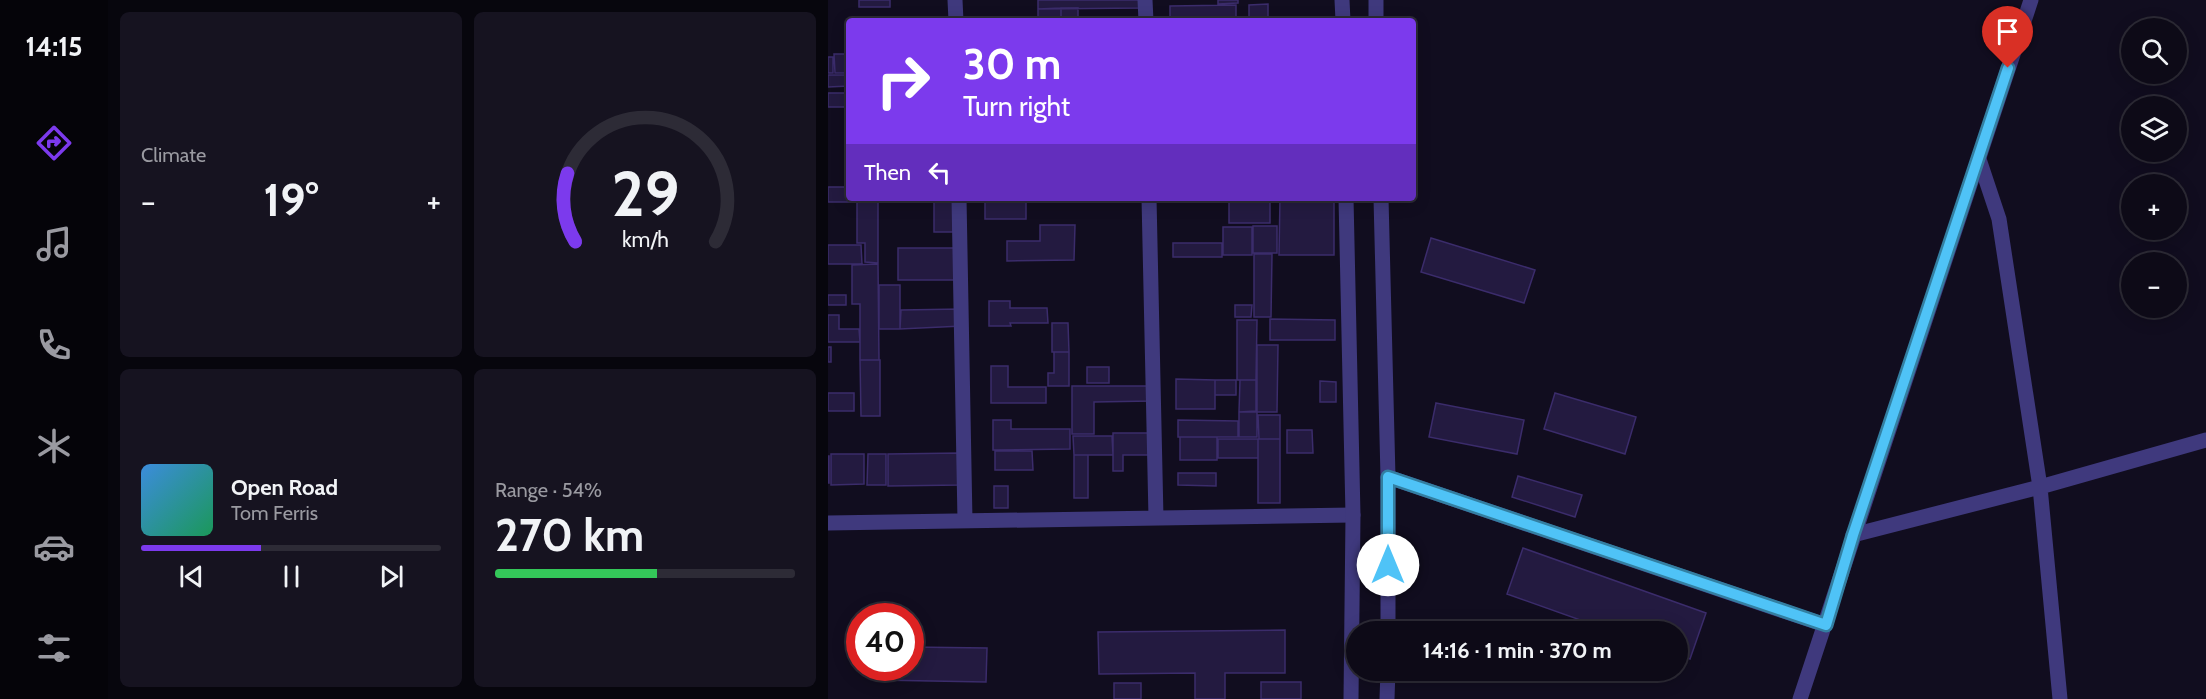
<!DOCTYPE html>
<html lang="en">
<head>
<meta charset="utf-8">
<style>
	body { margin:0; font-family:Cabin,sans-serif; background:#161320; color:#f1f3f6; height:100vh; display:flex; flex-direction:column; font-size:22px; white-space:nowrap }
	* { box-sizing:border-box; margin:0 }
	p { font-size:20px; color:#9a9aa1 }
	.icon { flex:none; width:33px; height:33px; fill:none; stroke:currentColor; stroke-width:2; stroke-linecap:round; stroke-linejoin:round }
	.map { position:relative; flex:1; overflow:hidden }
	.drawer { display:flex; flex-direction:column; gap:12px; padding:12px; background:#07060d; width:720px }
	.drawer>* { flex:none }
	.banner { position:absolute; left:18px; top:18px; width:570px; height:183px; border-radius:6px; box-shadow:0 3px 15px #0003,0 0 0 2px #2d2b36; background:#7c3aed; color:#fff; overflow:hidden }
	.controls { position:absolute; left:1293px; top:18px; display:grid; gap:12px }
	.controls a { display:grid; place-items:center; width:66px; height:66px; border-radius:50%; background:#0d0a17; box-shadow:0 3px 15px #0003,0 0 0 2px #2d2b36; font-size:30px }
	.speed { position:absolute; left:18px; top:603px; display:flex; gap:12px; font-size:30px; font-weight:700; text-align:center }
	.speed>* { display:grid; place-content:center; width:78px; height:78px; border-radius:50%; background:#0d0a17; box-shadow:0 3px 15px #0003,0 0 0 2px #2d2b36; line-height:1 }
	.speed .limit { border:9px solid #d22; background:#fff; color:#111 }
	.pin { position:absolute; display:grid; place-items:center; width:51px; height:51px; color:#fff; margin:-62px -26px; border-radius:50% 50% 50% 0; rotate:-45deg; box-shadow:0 0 6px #0007 }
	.pin .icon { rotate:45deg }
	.me { position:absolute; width:66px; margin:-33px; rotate:0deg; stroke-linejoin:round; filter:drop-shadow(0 0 4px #0008) }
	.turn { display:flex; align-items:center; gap:21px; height:126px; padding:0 18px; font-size:27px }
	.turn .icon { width:78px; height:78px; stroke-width:2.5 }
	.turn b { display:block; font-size:42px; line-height:51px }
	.then { display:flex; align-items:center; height:57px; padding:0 18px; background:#0003; gap:12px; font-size:22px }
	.big { font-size:45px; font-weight:700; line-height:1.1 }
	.drawer .card { flex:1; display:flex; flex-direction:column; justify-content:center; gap:9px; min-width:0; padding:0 21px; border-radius:9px; background:#161320 }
	.drawer .dial { align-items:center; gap:0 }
	.dial svg { height:156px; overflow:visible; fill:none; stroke:#2d2b36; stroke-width:7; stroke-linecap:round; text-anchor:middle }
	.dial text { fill:#f1f3f6; stroke:none }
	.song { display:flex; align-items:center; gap:18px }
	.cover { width:72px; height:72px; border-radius:9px; background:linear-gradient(135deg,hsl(210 70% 55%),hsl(150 70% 35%)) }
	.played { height:6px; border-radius:3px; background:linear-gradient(90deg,#7c3aed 40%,#2d2b36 40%) }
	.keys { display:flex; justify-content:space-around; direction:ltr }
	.heat { display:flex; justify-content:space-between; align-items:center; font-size:33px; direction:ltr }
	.charge { height:9px; border-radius:4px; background:linear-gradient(90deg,#34c759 54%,#2d2b36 0) }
	.drawer .tiles { flex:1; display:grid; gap:12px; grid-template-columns:repeat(2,1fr) }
	.trip { position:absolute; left:518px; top:621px; width:342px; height:60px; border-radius:30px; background:#0d0a17; box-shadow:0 3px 15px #0003,0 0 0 2px #2d2b36; font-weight:700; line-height:60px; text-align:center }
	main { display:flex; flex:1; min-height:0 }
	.menu { display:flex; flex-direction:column; width:108px; justify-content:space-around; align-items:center; background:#050409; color:#9a9aa1 }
	.menu .icon { width:42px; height:42px }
	.menu .active { color:#7c3aed }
	.menu b { font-size:27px; color:#f1f3f6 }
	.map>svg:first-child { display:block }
</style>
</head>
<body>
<main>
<nav class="menu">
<b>14:15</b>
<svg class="icon active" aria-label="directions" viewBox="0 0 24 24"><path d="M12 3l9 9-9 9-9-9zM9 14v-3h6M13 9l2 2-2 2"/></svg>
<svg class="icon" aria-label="music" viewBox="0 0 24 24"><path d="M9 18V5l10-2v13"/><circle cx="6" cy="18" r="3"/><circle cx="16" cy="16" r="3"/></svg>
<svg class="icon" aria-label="phone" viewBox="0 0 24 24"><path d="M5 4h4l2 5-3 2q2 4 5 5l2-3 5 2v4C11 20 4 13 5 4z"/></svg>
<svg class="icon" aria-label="climate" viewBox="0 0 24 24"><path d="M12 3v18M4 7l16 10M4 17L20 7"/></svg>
<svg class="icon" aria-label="car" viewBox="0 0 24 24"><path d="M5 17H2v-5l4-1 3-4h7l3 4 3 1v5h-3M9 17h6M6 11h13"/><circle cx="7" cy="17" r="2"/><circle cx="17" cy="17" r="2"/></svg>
<svg class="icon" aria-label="filters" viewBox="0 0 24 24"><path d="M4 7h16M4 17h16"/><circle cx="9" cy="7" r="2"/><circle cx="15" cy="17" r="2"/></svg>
</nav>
<section class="drawer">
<div class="tiles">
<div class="card"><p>Climate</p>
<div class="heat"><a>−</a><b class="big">19°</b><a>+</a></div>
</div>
<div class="card dial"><svg viewBox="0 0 100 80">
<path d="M14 69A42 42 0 1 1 86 69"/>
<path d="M14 69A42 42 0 0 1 10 34" stroke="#7c3aed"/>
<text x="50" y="56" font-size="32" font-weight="700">29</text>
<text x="50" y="72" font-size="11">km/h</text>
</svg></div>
<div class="card">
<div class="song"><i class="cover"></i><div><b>Open Road</b><p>Tom Ferris</p></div></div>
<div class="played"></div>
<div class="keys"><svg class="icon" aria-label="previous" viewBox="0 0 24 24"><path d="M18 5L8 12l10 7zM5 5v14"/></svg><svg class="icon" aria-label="pause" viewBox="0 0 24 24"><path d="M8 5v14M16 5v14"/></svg><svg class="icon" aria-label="next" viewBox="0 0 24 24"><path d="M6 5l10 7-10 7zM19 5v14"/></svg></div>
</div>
<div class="card"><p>Range · 54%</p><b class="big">270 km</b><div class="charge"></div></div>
</div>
</section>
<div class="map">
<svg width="1378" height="699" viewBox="0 0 1378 699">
	<rect width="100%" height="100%" fill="#110d1f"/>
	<!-- building -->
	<path fill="#231a40" stroke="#3b2c6b" stroke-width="1.5" d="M31,0H62V7H31Z
		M210,0H313V8L210,9Z
		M390,0H410V3L390,4Z
		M440,4V21H421V5Z
		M408,5V21H342V6Z
		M233,8V21H210V9Z
		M233,8H250V21H233Z
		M6,54H21V73H7Z
		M0,57H5V73H0Z
		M0,75H21V86L0,87Z
		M0,93H21V107H0Z
		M0,187H21V198H27V202H0Z
		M109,198H125V232H106V200H109Z
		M157,198H198V219H157Z
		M401,198H442V223H401Z
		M452,198H506V255H451Z
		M29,202H50V263L37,262V243H29Z
		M212,225H247L246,260L179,261V241H212Z
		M425,226H449V253H425Z
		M395,227H424V255H395Z
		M603,238L707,270L696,303L593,272Z
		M345,243H394V257H345Z
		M0,245H33L34,264H0Z
		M70,248H129V280H70Z
		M426,254H444L443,317H426Z
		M50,264L51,360H32V304H24V265Z
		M51,285H72V329H51Z
		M0,295H18V305H0Z
		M161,301H182V308H219L220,323H182L183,326H161Z
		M407,305H424L423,317H407Z
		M133,309L134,326L72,329L73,310Z
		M0,315H11V329H31L32,342H0Z
		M442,319L507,320V340H442Z
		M409,320H429L428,380H409Z
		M224,323H240L241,352H224Z
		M429,345H450L449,412H429Z
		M0,347H3V362H0Z
		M226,352H241V386H220V373H226Z
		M32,360H52V416H33Z
		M163,366H180V387H218V403H163Z
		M259,367H281V383H259Z
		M348,379L387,380V409H348Z
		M387,380H408V395H387Z
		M412,380H428V411L411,412Z
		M492,381L508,382V402H492Z
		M244,386H322L323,401L266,402V434H244Z
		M0,393H26V411H0Z
		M727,393L808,417L797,454L716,429Z
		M608,403L696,420L689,454L601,437Z
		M411,412H429V437H411Z
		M430,415H452V439H431Z
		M165,420H183V429H242V449L165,450Z
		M350,420L410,421V437H350Z
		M459,430H484L485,453H459Z
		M285,433H321V455H295V471H285Z
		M245,436H284L285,455H246Z
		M352,437H389V460H352Z
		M390,439H430V458H390Z
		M430,439H452V503H430Z
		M167,451H204L205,470H167Z
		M132,453V485L60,486V454Z
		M3,454H36V484L3,485Z
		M40,454H58V485H39Z
		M246,455H260V498H246Z
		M0,456H1V483H0Z
		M350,473H388V486L350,485Z
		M690,476L754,495L747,517L684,497Z
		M166,486H180V508H166Z
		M695,548L878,613L862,659L849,654V632H786L679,594Z
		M457,630V673H397V699H367V673L271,674L270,632Z
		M82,647L159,648L158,682L49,680L50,668H82Z
		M433,682H473V699H433Z
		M286,683H313V699H286Z"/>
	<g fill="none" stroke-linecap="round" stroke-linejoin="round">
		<!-- minor -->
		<path stroke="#3f397d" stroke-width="15" d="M127,0L128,21
			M317,0L318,21
			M1151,159L1171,219L1212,487L1232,699
			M131,198L137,521
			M321,198L328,518
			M560,477L997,625
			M0,523L525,515
			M1025,535L1212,487L1378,440"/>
		<!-- tertiary -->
		<path stroke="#3f397d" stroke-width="15" d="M514,0L515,21
			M548,0V21
			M518,198L525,515L523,699
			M553,198L560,477V632
			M559,699L560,670
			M972,699L1203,0"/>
	</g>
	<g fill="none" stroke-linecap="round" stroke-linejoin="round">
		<defs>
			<path id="route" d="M560,565V477L998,625L1025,535L1180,68"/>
		</defs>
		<!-- route casing -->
		<use href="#route" stroke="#337fa1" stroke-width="15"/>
		<!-- route -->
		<use href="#route" stroke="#4fc3f7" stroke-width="10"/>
	</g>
</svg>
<div class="controls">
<a><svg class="icon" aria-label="search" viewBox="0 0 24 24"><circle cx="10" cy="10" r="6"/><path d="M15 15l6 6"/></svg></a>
<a><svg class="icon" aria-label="layers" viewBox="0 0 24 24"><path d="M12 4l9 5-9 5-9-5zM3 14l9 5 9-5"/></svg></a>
<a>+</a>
<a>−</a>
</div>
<div class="speed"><div class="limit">40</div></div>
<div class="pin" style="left:1180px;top:68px;background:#d93025"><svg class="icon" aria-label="arrive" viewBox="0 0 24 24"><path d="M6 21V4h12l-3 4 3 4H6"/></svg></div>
<svg class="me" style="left:560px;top:565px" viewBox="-20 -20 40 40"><circle r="19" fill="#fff"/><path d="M0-13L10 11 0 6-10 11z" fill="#4fc3f7"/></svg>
<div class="trip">14:16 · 1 min · 370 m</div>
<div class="banner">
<div class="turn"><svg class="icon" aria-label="right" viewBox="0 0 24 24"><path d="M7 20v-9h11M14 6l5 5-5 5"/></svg><div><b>30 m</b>Turn right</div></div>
<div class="then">Then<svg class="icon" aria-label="left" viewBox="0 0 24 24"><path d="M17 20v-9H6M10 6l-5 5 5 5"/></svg></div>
</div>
</div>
</main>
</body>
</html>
